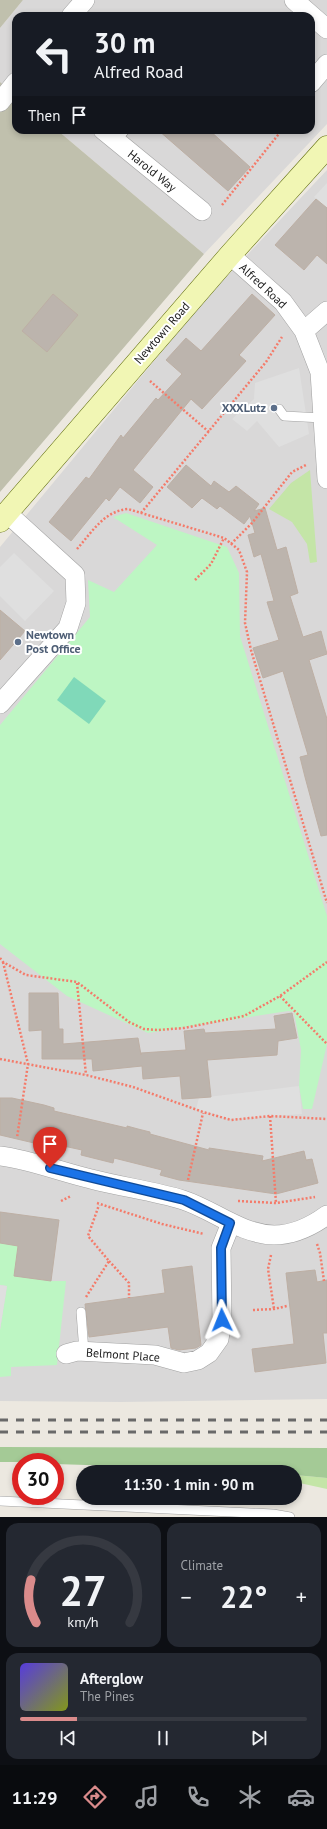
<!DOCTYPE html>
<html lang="en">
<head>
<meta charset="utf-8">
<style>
	body { margin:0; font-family:"PT Sans",sans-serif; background:#242831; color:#f1f3f6; height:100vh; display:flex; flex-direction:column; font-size:15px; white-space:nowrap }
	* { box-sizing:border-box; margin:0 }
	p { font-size:13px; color:#9ea1a6 }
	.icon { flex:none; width:22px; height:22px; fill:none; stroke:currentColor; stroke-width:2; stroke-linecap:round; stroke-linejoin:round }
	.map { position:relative; height:1517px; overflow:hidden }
	.side { display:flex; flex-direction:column; gap:6px; padding:6px; background:#0d0f14; flex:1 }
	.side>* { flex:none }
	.guide { position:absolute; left:12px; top:12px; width:303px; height:122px; border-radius:12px; box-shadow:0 2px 6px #0003; background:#171b24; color:#f1f3f6; overflow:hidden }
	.speed { position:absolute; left:12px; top:1453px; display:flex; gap:8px; font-size:20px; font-weight:700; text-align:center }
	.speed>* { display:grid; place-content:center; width:52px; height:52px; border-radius:50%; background:#171b24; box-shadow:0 2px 6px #0003; line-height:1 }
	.speed .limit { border:6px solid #d22; background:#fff; color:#111 }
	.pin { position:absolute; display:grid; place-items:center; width:34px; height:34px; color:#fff; margin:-41px -17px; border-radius:50% 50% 50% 0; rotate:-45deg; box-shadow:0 0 4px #0007 }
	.pin .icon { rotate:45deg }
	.me { position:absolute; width:44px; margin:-22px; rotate:358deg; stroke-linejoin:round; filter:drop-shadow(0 0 3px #0008) }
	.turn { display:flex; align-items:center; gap:14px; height:84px; padding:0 16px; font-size:18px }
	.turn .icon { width:52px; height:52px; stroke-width:2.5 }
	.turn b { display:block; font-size:28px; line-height:34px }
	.then { display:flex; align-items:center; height:38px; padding:0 16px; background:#0003; gap:8px; font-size:15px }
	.big { font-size:30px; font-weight:600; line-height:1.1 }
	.side .card { flex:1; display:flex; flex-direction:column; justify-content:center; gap:6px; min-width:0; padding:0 14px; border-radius:12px; background:#242831 }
	.side .dial { align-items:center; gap:0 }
	.dial svg { height:104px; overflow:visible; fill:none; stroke:#363941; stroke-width:7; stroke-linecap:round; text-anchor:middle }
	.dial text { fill:#f1f3f6; stroke:none }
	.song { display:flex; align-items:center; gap:12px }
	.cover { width:48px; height:48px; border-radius:6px; background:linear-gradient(135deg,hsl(250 70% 55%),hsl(70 70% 35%)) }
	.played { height:4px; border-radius:2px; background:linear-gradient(90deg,#da8b8b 20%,#363941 20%) }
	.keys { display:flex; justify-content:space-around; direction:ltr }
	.heat { display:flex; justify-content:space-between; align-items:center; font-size:22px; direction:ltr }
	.side .tiles { flex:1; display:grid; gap:6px; grid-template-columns:1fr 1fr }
	.card:last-child { grid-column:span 2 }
	.trip { position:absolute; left:76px; top:1465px; width:226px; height:40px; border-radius:20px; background:#171b24; box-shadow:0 2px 6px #0003; font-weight:600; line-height:40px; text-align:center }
	.tab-bar { display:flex; height:64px; justify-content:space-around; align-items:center; background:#090b0e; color:#9ea1a6 }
	.tab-bar .icon { width:28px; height:28px }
	.tab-bar .active { color:#da8b8b }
	.tab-bar b { font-size:18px; color:#f1f3f6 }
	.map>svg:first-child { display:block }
</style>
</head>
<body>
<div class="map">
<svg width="327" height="1517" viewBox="0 0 327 1517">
	<rect width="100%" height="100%" fill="#ece8e0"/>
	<!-- residential -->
	<path fill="#d9d8d8" d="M23,0H327V124L204,254L57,130H311V16H16V96L0,82V28Z
		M327,170V1399L121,1402L0,1401V547L203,302Z"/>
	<!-- construction -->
	<path fill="#c0c0ad" d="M0,0H23L0,28Z
		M0,82L16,96V130H57L204,254L0,492Z"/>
	<!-- grass -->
	<path fill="#c4e5a7" d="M310,470L317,562L310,563L307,544L292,522L269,509L291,483Z
		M295,1475L327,1478V1489L295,1482Z"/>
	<!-- forest -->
	<path fill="#a4ca96" d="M0,1447L327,1448V1478L295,1475V1472H253L211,1469L55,1464V1462H0Z"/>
	<!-- park -->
	<path fill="#bdf6c3" d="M126,513L227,547L239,573L240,636L327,916V1044L312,1109H303L299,1086L301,1050L294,1012L288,1011L148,1033L67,996L0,944V725L90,617L88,580L114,592L157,545L113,517Z
		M0,1243L18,1246L14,1276L51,1281H66L57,1365L11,1367V1376L0,1377V1330L7,1286L0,1285Z"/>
	<!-- pitch -->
	<path fill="#80d9b9" d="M74,677L106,701L89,724L57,700Z"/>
	<!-- parking -->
	<path fill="#dfdfdf" d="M327,183V208L314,197Z
		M299,368L309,434L279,447L257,421L247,431L232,419L254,399L255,383Z
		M14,553L54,591L25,621L0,596V567Z
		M299,1086L302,1114L231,1119L196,1109L199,1098Z
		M0,1285L7,1286L0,1330Z"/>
	<!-- building -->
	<path fill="#bcb4ad" stroke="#bdafa4" d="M158,130H209L250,167L228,191Z
		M316,199L327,208V264L317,255L304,270L275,245Z
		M53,294L78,315L47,352L22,331Z
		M252,294L275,315L239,355L246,361L202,409L191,399L133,470L153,487L140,503L120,487L109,501L106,498L71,541L49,522L86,477L89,479L121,435L123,438L156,398L158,400L182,374L166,360L186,338L201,351Z
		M186,465L211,486L214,481L229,492L236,486L259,504L254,511L265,508L277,550L286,547L298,593L290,596L303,637L321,631L327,654L309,660L327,719V835L321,836L305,777L300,757L308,755L283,671L263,678L253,648L279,640L267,602L274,601L261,554L254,557L248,535L255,533L250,516L244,524L220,506L217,509L202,498L192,508L167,487Z
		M0,610L25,631L0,660Z
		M29,993H58L59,1029H63V1044L138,1038L141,1055V1053L186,1050L184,1031L204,1029L205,1033L276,1029L274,1016L292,1013L297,1038L278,1041L277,1055L207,1060L211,1097L182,1099L180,1076L143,1079L142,1066L93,1071L92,1059H42V1030L29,1031Z
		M0,1098H12L44,1105L54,1108V1111L127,1128V1126L138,1129L150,1132V1134L209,1150V1148L263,1156L262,1161L304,1151L306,1160L312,1159L318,1183L276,1194L179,1180L160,1175L162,1170L114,1158L113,1163L81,1155L82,1150L36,1140L34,1143L0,1135Z
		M0,1212L59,1220L51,1281L14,1276L18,1246L0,1243Z
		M192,1266L201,1345L196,1348L179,1350L171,1348L168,1327L89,1337L85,1304L165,1293L162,1270Z
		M315,1270L317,1282L327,1280V1333H323L326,1363L255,1372L252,1349L294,1344L286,1273Z"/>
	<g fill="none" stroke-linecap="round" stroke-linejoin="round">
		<defs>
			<path id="lane" d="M116,141L125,130
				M279,409L284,416L323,418
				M81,1312L84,1352
				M0,1501L273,1514L290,1517"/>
			<path id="street" d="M294,0L327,29
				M71,16L85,0
				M311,83L327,64
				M0,102L16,82
				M103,130L202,211
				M230,255L283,302L304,331L320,372L327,479
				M304,331L327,311
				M0,704L68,628L76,603L75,575L7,513
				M0,1156C31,1160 61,1172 91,1179C121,1187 155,1191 183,1200C214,1210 240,1234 274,1235C293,1235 312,1226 327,1215
				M66,1354L77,1351L155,1355L184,1363L198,1360L209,1353L219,1339L222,1321L221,1248L231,1223"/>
			<path id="secondary" d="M0,521L230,255L327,147"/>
		</defs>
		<!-- lane casing -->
		<use href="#lane" stroke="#a2a2a2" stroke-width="10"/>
		<!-- street casing -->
		<use href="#street" stroke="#a2a2a2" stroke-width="20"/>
		<!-- secondary casing -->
		<use href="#secondary" stroke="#5e6b09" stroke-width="23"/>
		<!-- path -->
		<path stroke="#f47b6a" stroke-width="2.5" stroke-dasharray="2 2" stroke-linecap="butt" d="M222,205L282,130
			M150,381L209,432
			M141,513L266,362L282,337
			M231,544L252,523L292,472L306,465
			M77,549C92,532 104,511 128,509L224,538L239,550L247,572L245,623L251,650L327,903
			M195,580L211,564L224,538
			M0,958L3,962L26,975L77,982L129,1022L144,1029L158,1030L184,1028L244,1016L280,996L327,962
			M3,962L28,1064L17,1138
			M77,983L86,1075
			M280,996L327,1044
			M0,1059L86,1075L133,1087L203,1112L231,1120L270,1116L327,1119
			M270,1116L276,1203
			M188,1180L203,1113
			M61,1201L71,1196
			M238,1201L276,1203L315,1197
			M97,1203L162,1224L204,1234
			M317,1244L320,1253L324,1281
			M271,1255L268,1269L274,1309
			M109,1261L129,1283V1298
			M86,1297L109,1261L88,1236L99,1205
			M253,1310L274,1309L287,1306"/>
		<!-- lane -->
		<use href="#lane" stroke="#fff" stroke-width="9"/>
		<!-- street -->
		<use href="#street" stroke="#fff" stroke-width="19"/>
		<!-- secondary -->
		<use href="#secondary" stroke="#f1f6b4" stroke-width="22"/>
		<!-- rail -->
		<path stroke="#696969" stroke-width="3" stroke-dasharray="8 8" stroke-linecap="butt" d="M0,1420H327
			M0,1432H327"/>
	</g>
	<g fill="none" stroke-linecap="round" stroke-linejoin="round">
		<defs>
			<path id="route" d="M50,1168L184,1200L230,1223L221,1248L222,1320"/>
		</defs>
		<!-- route casing -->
		<use href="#route" stroke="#114b97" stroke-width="10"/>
		<!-- route -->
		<use href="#route" stroke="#1a73e8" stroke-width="7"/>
	</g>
	<!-- markers -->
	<g fill="#5c6f8a" stroke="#fff" stroke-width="1.5">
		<circle cx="274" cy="408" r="4"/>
		<circle cx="18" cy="642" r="4"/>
	</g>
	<g text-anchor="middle" stroke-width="4" stroke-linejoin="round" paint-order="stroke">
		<!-- street labels -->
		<g font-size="12" fill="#1b1b1b" stroke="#fff">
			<text transform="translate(152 171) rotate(39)" y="4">Harold Way</text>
			<text transform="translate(263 286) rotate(43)" y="4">Alfred Road</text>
			<text transform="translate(162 333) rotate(-49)" y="4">Newtown Road</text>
			<text transform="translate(123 1355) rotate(4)" y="4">Belmont Place</text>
		</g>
		<!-- service labels -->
		<g font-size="12" font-weight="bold" fill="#4e5e75" stroke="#fff" text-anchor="end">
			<text x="266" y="412">XXXLutz</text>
			<text x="26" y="639" text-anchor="start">Newtown<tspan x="26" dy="14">Post Office</tspan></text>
		</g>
	</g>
</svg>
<div class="speed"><div class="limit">30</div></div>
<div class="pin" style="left:50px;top:1168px;background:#d93025"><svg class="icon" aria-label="arrive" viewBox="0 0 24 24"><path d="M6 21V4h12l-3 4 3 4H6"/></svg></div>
<svg class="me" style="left:222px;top:1320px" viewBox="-20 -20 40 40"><path d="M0-17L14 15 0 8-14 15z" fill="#1a73e8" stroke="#fff" stroke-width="4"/></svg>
<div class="trip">11:30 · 1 min · 90 m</div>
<div class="guide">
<div class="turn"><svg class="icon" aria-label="left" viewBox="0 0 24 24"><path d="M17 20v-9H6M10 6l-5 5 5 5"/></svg><div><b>30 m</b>Alfred Road</div></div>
<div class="then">Then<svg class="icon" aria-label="arrive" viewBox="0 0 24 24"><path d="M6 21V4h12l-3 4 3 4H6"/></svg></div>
</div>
</div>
<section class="side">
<div class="tiles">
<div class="card dial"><svg viewBox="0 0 100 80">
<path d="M14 69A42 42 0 1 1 86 69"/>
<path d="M14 69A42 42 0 0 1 10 36" stroke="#da8b8b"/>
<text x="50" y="56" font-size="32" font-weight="700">27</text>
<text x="50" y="72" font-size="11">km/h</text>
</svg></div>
<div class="card"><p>Climate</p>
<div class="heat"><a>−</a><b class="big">22°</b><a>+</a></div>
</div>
<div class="card">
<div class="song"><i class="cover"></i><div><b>Afterglow</b><p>The Pines</p></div></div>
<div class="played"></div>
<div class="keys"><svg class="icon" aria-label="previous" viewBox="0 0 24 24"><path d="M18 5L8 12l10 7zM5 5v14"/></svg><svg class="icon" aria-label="pause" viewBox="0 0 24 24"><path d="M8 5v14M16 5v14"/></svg><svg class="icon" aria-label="next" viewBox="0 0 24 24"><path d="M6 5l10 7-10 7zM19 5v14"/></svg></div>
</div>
</div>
</section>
<nav class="tab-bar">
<b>11:29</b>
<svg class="icon active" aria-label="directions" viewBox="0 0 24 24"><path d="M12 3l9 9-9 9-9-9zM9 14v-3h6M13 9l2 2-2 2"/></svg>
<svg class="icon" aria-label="music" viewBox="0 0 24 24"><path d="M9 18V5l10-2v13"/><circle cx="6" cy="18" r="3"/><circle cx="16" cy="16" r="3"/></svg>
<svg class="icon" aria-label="phone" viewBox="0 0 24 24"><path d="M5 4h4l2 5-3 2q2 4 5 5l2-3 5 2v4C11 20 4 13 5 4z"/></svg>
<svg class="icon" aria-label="climate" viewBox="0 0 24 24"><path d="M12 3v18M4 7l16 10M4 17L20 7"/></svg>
<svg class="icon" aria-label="car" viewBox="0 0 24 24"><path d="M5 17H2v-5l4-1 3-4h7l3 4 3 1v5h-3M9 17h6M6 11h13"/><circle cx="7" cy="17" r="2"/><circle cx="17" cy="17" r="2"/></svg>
</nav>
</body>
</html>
